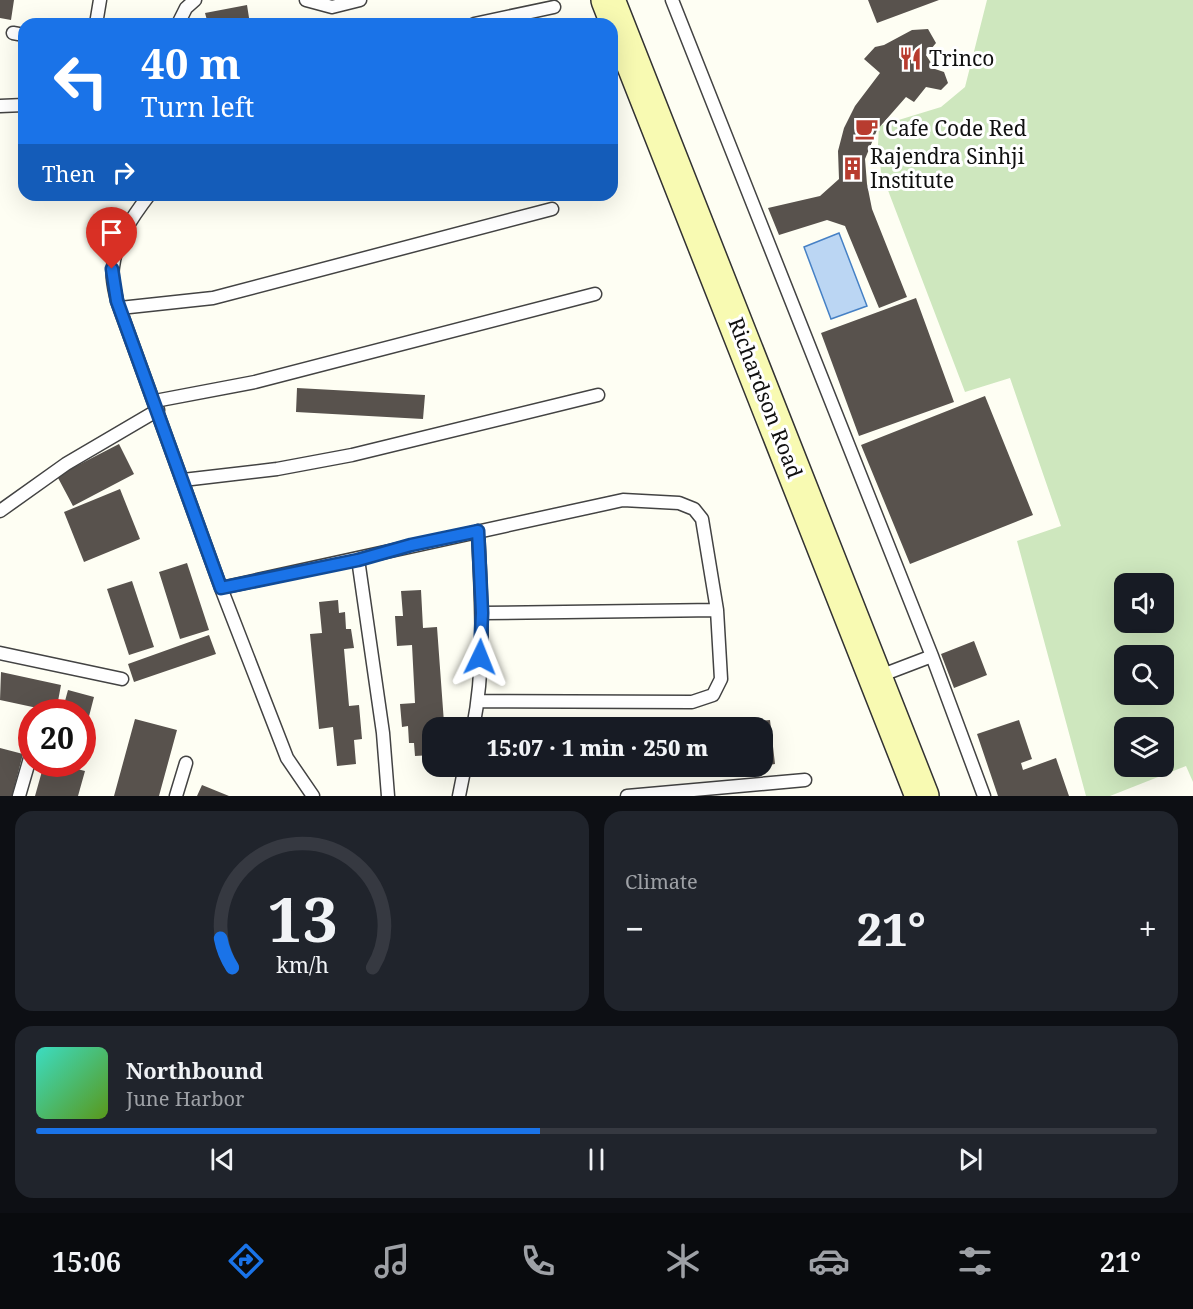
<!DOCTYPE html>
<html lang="en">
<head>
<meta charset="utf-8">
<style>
	body { margin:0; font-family:"Noto Serif",serif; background:#20242c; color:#f1f3f6; height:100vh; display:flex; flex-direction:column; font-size:22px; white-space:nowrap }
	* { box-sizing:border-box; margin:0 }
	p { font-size:20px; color:#9ea1a6 }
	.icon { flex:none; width:33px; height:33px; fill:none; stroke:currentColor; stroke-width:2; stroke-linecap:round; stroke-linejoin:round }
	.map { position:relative; height:796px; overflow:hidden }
	.drawer { display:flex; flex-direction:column; gap:15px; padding:15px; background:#0d0f14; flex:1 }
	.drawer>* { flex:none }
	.banner { position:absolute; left:18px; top:18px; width:600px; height:183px; border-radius:18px; box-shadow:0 6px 24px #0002; background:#1a73e8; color:#fff; overflow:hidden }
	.fabs { position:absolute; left:1114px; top:573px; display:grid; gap:12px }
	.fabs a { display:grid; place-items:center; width:60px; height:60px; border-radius:12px; background:#171b24; box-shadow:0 6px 24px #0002; font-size:30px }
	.speed { position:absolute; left:18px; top:699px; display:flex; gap:12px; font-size:30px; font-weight:700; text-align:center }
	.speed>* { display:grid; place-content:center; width:78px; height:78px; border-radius:50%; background:#171b24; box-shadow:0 6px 24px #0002; line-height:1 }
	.speed .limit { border:9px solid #d22; background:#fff; color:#111 }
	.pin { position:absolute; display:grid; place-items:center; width:51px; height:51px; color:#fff; margin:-62px -26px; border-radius:50% 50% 50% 0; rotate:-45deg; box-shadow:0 0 6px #0007 }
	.pin .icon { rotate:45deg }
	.me { position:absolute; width:66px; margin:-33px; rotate:2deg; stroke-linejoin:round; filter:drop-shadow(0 0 4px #0008) }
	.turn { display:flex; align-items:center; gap:21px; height:126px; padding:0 24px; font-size:27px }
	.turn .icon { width:78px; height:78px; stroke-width:2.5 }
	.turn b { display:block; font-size:42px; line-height:51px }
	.then { display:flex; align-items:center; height:57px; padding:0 24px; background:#0003; gap:12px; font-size:22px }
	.big { font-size:45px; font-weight:800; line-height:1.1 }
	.drawer .card { flex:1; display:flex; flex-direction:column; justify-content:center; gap:9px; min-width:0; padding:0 21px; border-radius:18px; background:#20242c }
	.drawer .dial { align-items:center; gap:0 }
	.dial svg { height:156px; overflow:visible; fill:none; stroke:#363941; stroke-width:7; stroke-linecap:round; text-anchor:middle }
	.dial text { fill:#f1f3f6; stroke:none }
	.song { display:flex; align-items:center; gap:18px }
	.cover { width:72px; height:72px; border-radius:9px; background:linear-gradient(135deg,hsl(170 70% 55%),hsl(90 70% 35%)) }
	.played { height:6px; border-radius:3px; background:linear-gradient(90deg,#1a73e8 45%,#363941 45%) }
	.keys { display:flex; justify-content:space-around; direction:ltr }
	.heat { display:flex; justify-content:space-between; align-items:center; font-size:33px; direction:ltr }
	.drawer .tiles { flex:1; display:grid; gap:15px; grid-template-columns:1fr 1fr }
	.card:last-child { grid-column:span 2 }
	.trip { position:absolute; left:422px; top:717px; width:351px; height:60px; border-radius:18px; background:#171b24; box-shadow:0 6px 24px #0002; font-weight:800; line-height:60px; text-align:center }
	.menu { display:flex; height:96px; justify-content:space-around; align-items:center; background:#090b0e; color:#9ea1a6 }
	.menu .icon { width:42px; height:42px }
	.menu .on { color:#1a73e8 }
	.menu b { font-size:27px; color:#f1f3f6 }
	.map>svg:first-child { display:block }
</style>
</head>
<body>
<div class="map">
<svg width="1193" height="796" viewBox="0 0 1193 796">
	<rect width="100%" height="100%" fill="#fefef3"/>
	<!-- grass -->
	<path fill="#cee7be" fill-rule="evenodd" d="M987,0H1193V782L1186,766L1110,796H1086L1017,541L1061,526L1010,378L965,392L881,172L878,145L879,126L941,107L965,87ZM1125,584H1164V622H1125ZM1125,656H1164V694H1125ZM1125,728H1164V766H1125Z"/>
	<!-- water -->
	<path fill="#bbd6f3" stroke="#4681c5" stroke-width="1.5" d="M839,233L867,306L831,319L804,247Z"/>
	<!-- building -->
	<path fill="#58524d" d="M0,0H14L11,20L0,18Z
		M868,0H939L877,23Z
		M247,5L250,24H208L205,13Z
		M928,29L936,43L926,55L935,69L944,72L948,83L941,90L926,87L914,102L906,97L877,130L865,159L867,184L872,209L907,297L879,308L845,226L827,220L779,235L768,208L820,196L839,179L838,151L844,128L855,106L880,73L864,59L875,47L884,45L912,30Z
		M916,298L954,402L859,436L821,333Z
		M297,388L425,395L423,419L296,412Z
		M985,396L1033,515L910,564L861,445Z
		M119,444L134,474L73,506L57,476Z
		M120,489L140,539L84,562L64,512Z
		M187,563L209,630L180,639L159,572Z
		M132,581L154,647L129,655L107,589Z
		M421,590L423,628L437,627L444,723H432V755L415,756L414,743H409L408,726L402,727L400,704L415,703L412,645L397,646L395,616H403L401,591Z
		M338,600L339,613L345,612L346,629H351L354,648L344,649L349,706L359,705L362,739L354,740L356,764L337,766L333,727L319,729L310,634L322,633L319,602Z
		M209,635L216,654L134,682L128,664Z
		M974,641L987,675L954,688L941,654Z
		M1,672L61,685L56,712L0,700Z
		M68,690L94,697L86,728L82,727V712H62Z
		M135,719L177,730L159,796H114Z
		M770,720L775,764L762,766V728H709L708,726Z
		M1019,720L1032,759L1021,763L1023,770L1056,758L1069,796H998L977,734Z
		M0,748L23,754L12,796H0Z
		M44,764H58L85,771L78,796H35Z
		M646,766H736V768L647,777Z
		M202,785L229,796H197Z"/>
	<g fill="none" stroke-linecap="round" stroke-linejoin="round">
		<defs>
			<path id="lane" d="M306,0L332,7L360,0
				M672,0L932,656L984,796
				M96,24L100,0
				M178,24L186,8L195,0
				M474,24L554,7
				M13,33L24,35
				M0,106L24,105
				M149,195C133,216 116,240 113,267C111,278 115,291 117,301L221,588L287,758L313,796
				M120,308L213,298L552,209
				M155,401L255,382L595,294
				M183,480L277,469L352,455L598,395
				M0,511L66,464L158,410
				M358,559L383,733L388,796
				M221,588L623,500L679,503L694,509L702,519L717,610L721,679L713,695L692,702L478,701
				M482,613L717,610
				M0,653L122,679
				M877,677L932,656
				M473,728C486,663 481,596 478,531
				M19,796L30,758
				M176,796L186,763
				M459,796L465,766
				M627,796L805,780"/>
			<path id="secondary" d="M608,0L922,796"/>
		</defs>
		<!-- lane casing -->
		<use href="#lane" stroke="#434343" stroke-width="15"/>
		<!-- secondary casing -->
		<use href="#secondary" stroke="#323232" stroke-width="36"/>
		<!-- lane -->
		<use href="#lane" stroke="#fff" stroke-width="12"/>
		<!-- secondary -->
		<use href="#secondary" stroke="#f8fab2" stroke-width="33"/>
	</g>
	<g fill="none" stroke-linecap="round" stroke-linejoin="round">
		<defs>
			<path id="route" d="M112,269L117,301L221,588L358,560L411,545L478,531L482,613L480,657"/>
		</defs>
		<!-- route casing -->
		<use href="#route" stroke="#114b97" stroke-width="15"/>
		<!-- route -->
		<use href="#route" stroke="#1a73e8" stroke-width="10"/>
	</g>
	<!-- icons -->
	<defs>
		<symbol id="restaurant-bare" viewBox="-9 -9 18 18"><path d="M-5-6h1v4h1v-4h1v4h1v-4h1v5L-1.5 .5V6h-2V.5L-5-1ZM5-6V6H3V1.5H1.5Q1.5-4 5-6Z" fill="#b83c2f" stroke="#fff" stroke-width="2.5" paint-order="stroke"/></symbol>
		<symbol id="cafe-bare" viewBox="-9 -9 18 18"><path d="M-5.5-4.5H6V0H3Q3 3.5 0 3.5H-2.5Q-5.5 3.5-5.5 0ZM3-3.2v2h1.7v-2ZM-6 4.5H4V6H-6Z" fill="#b83c2f" stroke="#fff" stroke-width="2.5" paint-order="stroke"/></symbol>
		<symbol id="building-bare" viewBox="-9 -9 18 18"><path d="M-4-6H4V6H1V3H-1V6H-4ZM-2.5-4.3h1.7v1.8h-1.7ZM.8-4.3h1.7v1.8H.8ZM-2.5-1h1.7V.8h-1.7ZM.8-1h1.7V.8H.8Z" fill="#b83c2f" stroke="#fff" stroke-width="2.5" paint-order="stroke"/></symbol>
	</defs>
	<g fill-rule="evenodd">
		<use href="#restaurant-bare" x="894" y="42" width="33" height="33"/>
		<use href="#cafe-bare" x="850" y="112" width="33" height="33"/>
		<use href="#building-bare" x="836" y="152" width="33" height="33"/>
	</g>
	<g text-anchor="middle" stroke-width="6" stroke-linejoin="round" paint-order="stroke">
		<!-- poi labels -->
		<g font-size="21" fill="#101010" stroke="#fff" text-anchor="start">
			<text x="929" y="66">Trinco</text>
			<text x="885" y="136">Cafe Code Red</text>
			<text x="870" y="164">Rajendra Sinhji<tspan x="870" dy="24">Institute</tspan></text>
		</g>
		<!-- street labels -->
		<g font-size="21" fill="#101010" stroke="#fff">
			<text transform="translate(765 398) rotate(69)" y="7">Richardson Road</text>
		</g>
	</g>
</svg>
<div class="fabs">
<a><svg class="icon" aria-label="sound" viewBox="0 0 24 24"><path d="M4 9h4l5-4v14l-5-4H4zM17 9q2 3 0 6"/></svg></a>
<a><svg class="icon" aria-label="search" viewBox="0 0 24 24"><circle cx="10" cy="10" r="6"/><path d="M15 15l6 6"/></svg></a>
<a><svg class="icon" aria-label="layers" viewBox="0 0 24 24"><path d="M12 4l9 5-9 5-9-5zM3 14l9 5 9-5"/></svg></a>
</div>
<div class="speed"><div class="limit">20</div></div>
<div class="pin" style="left:112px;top:269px;background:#d93025"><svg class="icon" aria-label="arrive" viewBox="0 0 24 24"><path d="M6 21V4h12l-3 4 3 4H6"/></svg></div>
<svg class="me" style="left:480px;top:657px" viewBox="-20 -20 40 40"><path d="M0-17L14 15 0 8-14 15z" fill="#1a73e8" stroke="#fff" stroke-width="4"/></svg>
<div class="trip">15:07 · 1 min · 250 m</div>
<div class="banner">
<div class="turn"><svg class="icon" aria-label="left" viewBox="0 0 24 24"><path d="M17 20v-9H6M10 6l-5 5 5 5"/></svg><div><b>40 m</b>Turn left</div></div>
<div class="then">Then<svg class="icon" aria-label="right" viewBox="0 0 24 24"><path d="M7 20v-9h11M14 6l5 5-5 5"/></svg></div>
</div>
</div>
<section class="drawer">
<div class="tiles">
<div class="card dial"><svg viewBox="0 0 100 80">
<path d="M14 69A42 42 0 1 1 86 69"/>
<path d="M14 69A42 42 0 0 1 8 54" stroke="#1a73e8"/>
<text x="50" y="56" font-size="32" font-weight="700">13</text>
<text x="50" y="72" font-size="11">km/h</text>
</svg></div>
<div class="card"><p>Climate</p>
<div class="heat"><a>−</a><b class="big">21°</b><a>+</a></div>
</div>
<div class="card">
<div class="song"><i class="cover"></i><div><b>Northbound</b><p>June Harbor</p></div></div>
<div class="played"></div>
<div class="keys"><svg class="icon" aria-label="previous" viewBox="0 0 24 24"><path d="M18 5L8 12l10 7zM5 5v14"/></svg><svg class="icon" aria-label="pause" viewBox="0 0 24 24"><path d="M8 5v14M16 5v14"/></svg><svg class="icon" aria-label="next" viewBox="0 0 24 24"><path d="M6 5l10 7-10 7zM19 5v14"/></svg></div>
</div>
</div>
</section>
<nav class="menu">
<b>15:06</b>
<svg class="icon on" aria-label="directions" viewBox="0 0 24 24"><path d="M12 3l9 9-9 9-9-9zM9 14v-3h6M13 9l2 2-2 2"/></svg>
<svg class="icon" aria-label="music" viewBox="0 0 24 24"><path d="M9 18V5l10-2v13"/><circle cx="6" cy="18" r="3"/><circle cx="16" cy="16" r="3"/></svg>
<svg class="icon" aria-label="phone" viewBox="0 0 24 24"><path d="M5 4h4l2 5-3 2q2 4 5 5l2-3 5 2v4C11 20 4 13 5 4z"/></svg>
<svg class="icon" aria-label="climate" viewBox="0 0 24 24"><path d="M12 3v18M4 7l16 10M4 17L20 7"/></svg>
<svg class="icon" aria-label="car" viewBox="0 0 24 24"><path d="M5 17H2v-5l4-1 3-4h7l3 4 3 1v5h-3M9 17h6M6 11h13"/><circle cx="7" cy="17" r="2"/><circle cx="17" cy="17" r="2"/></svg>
<svg class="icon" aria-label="filters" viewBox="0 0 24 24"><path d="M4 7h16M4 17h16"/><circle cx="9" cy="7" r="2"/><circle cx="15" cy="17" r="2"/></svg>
<b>21°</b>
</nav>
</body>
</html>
